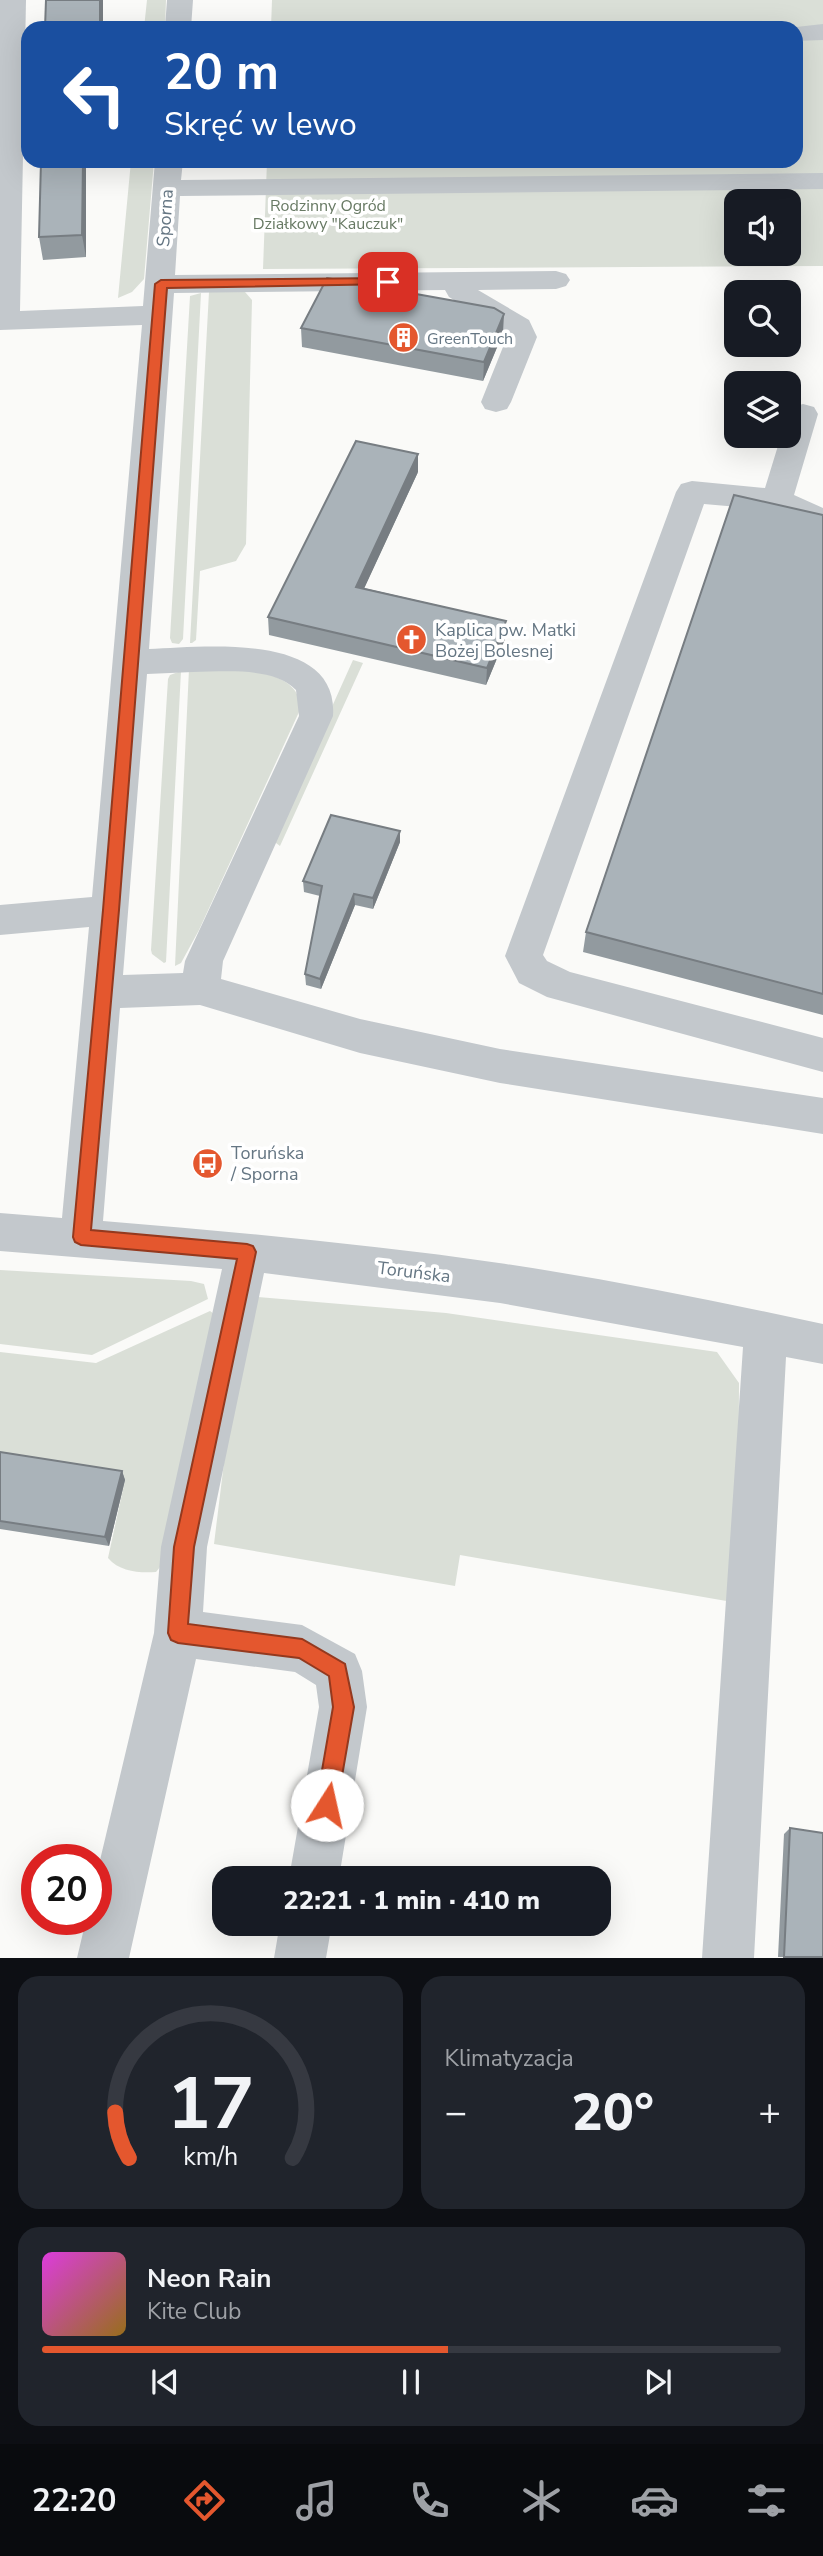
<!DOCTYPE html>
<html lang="pl">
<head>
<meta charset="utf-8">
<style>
	body { margin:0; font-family:"Nunito Sans",sans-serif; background:#20242c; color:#f1f3f6; height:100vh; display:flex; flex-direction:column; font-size:26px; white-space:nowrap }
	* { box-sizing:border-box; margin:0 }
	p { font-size:23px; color:#9ea1a6 }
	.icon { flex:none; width:38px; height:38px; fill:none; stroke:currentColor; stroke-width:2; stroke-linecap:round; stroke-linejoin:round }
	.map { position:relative; height:1958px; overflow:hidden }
	.sheet { display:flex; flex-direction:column; gap:18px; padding:18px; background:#0d0f14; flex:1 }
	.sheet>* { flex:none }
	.guide { position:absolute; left:21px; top:21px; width:782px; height:147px; border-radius:21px; box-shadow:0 7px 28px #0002; background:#1a4fa0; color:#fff; overflow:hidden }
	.buttons { position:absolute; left:724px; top:189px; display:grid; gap:14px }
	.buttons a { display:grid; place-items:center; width:77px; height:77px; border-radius:14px; background:#171b24; box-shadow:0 7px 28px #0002; font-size:35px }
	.speed { position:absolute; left:21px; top:1844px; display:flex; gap:14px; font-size:35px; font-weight:700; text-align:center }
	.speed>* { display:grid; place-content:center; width:91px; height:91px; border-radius:50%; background:#171b24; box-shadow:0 7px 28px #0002; line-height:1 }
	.speed .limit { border:10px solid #d22; background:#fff; color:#111 }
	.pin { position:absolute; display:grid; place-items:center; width:60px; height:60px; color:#fff; margin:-30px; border-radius:14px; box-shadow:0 4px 10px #0006 }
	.me { position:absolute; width:77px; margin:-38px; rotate:10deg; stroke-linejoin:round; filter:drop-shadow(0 0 5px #0008) }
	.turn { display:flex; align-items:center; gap:24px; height:147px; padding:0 28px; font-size:32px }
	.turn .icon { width:91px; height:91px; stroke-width:2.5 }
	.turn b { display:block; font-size:49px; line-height:60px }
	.big { font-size:52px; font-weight:800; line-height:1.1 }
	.sheet .card { flex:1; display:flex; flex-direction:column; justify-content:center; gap:10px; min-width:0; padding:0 24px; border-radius:21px; background:#20242c }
	.sheet .dial { align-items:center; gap:0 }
	.dial svg { height:182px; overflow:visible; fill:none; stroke:#363941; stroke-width:7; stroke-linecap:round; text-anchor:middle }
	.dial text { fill:#f1f3f6; stroke:none }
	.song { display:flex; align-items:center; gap:21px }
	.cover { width:84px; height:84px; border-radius:10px; background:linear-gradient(135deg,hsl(300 70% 55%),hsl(40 70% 35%)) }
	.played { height:7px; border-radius:4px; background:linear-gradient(90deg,#e4572e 55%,#363941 55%) }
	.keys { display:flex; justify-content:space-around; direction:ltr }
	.heat { display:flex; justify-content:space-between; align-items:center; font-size:38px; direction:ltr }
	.sheet .tiles { flex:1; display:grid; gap:18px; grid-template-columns:1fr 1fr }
	.card:last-child { grid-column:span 2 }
	.trip { position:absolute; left:212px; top:1866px; width:399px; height:70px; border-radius:21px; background:#171b24; box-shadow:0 7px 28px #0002; font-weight:800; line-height:70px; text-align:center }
	.menu { display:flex; height:112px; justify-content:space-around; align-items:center; background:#090b0e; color:#9ea1a6 }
	.menu .icon { width:49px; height:49px }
	.menu .selected { color:#e4572e }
	.menu b { font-size:32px; color:#f1f3f6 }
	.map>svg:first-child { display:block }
</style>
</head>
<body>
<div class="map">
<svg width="823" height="1958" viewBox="0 0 823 1958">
	<rect width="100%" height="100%" fill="#fafaf8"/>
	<!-- green -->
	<path fill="#dadfd7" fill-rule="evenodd" d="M147,0H166L165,28H144Z
		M272,0H823V266L263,269L267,161H796V28H271ZM737,201H789V254H737Z
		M131,161H154L144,279L132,292L118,298Z
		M209,292H245L252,300L246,544L236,561L200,571L196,640L192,643H190Z
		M201,293L183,639L179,644L172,643L170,638L190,296Z
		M353,660L363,663L280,846L272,840Z
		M239,667C263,673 305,678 299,712L199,930L181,963L175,966L189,669Z
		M181,671L166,962L164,963L152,954L151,950L168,679L170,675Z
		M0,1270L191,1281L204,1284L208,1299L92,1355L0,1344Z
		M258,1297L446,1313L717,1352L739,1383L738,1603L460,1555L455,1586L214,1544L242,1316Z
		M210,1311L217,1316L169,1556L156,1572C139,1573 120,1572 108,1558L125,1480L0,1461V1352L96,1363Z"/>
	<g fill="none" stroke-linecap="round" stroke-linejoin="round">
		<!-- minor -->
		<path fill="#c3c8cc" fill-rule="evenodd" d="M0,0H26L20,311L143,306L155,161H183L181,180L823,173V189L180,196L175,275L556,271L566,274L570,280L566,286L556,289L478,290L529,320L537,337L511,402L507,409L496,412L485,409L481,402L507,337L506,332L449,297L445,290L174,293L149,649C204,647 339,631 333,716L223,961L221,979L360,1019L500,1049L823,1098V1134L500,1083L360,1053L200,1005L120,1008L103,1221C236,1232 368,1244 499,1263C608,1279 716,1301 823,1324V1364L786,1357L754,1958H702L743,1347L500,1303L264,1273L207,1547L203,1612L302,1625L355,1654L362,1671L367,1707L339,1878H289L319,1707L316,1685L295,1672L196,1659L129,1958H77L86,1920H96V1877L154,1633L161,1547L222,1269L0,1251V1213L62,1218L89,927L0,935V905L92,897L142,325L0,330ZM193,672C223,672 274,666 296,690L299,716L185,961L183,973L123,975L147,674Z
			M167,0H193L191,28H165Z
			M823,24V40L796,41V28H787Z
			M803,404L814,407L818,414L794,495L823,508V532L772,510L704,504L543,955L547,961L570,972L823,1038V1072L547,997L519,983L505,956L676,492L681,484L692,481L765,488L781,436H789V411L792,407Z
			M280,1923H332L326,1958H274Z"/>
	</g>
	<!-- wall -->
	<path fill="#929a9f" d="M86,161V257L43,260L39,237Z
		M301,328L503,333L483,381L302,347Z
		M418,472L364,588L506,621L505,639L486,685L269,635L268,617Z
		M823,515V1015L583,952L586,932Z
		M400,831V842L373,909L355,905L321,989L306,985L305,974L320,896L304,892L303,881Z
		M0,1452L122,1471L125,1480L109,1546L0,1529Z
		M790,1828L823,1957H778L784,1834Z"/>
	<!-- shaded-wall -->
	<path fill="#777d82" d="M100,0H103V28H100Z
		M83,161H86V257L82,235Z
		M504,314L503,333L483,381L484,362Z
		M418,454V472L357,604L356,587Z
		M506,621L505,639L486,685L487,668Z
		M400,831V842L373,909V898Z
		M354,894L355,905L321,989L320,979Z
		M122,1471L125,1480L109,1546L105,1537Z"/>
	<!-- building -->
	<path fill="#aab3b9" stroke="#777d82" stroke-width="2" d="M46,0H100V28H45Z
		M41,161H83L82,235L39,237Z
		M327,278L494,308L504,314L484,362L301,328Z
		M356,441L418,454L356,587L506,621L487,668L268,617Z
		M734,495L823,515V994L586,932Z
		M331,815L400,831L373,898L354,894L320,979L305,974L322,886L303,881Z
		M0,1452L122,1471L105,1537L0,1521Z
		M790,1828L823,1833V1957H784Z"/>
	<!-- route -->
	<path fill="#e4572e" stroke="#94391e" stroke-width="2" d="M388,278L394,282L393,284L167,288L119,910L91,1230L247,1244L253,1246L256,1252L194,1547L188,1624L302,1639L345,1664L354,1707L337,1805L334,1812L327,1815L319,1812L316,1805L333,1707L329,1676L299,1658L178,1643L171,1640L168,1633L174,1547L237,1259L81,1245L75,1242L73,1237L103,910L155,284L161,280Z"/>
	<!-- icons -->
	<defs>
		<symbol id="building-disc" viewBox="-11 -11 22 22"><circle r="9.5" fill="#e4572e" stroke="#fff"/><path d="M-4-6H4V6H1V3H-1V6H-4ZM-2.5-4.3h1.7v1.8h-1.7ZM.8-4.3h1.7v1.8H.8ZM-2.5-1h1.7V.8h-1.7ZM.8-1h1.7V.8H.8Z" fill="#fff"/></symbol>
		<symbol id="church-disc" viewBox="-11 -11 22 22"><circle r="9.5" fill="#e4572e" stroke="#fff"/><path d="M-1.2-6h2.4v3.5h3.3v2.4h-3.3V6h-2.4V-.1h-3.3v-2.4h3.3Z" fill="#fff"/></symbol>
		<symbol id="bus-disc" viewBox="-11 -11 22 22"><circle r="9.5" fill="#e4572e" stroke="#fff"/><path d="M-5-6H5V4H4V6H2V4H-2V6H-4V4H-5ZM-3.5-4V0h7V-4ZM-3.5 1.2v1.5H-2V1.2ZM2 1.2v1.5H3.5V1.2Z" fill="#fff"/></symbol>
	</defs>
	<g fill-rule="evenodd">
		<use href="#building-disc" x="386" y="320" width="35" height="35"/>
		<use href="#church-disc" x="394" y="622" width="35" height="35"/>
		<use href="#bus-disc" x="190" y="1146" width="35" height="35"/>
	</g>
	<g text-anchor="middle" stroke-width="7" stroke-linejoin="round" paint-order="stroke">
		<!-- far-park labels -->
		<g font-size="16" fill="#687a64" stroke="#fff">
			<text x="328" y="211">Rodzinny Ogród<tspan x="328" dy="18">Działkowy "Kauczuk"</tspan></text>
		</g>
		<!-- far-poi labels -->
		<g font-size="16" fill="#657683" stroke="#fff" text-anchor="start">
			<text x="427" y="344">GreenTouch</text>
		</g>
		<!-- street labels -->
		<g font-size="18" fill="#657683" stroke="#fff">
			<text transform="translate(165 218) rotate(-86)" y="6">Sporna</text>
			<text transform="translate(414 1272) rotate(7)" y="6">Toruńska</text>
		</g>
		<!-- poi labels -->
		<g font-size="18" fill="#657683" stroke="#fff" text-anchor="start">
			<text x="435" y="636">Kaplica pw. Matki<tspan x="435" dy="21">Bożej Bolesnej</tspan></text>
			<text x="231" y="1159">Toruńska<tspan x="231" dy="21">/ Sporna</tspan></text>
		</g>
	</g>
</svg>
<div class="buttons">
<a><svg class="icon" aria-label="sound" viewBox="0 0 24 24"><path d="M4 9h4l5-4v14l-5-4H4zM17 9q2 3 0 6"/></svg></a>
<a><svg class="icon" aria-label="search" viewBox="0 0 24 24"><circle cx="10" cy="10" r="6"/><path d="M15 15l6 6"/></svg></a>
<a><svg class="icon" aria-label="layers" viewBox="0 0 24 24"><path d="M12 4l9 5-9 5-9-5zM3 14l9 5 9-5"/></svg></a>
</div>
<div class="speed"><div class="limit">20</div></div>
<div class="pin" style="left:388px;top:282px;background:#d93025"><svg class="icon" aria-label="arrive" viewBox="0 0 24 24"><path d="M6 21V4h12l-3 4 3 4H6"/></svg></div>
<svg class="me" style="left:327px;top:1805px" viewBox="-20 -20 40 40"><circle r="19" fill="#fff"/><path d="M0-13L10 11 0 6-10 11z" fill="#e4572e"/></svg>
<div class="trip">22:21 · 1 min · 410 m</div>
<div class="guide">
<div class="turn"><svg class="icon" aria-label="left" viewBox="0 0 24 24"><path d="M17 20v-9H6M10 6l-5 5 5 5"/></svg><div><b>20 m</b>Skręć w lewo</div></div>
</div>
</div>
<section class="sheet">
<div class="tiles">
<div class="card dial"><svg viewBox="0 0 100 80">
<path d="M14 69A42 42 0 1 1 86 69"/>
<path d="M14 69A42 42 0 0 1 8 49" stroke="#e4572e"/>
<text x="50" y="56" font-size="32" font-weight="700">17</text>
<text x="50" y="72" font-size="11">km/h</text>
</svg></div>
<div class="card"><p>Klimatyzacja</p>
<div class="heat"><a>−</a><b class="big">20°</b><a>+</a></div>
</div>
<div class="card">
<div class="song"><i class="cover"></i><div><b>Neon Rain</b><p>Kite Club</p></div></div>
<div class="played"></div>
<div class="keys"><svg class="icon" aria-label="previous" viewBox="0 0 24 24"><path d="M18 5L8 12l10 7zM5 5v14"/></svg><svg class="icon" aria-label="pause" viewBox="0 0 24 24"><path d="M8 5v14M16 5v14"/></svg><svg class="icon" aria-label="next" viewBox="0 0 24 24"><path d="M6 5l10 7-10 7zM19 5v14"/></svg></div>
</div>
</div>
</section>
<nav class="menu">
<b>22:20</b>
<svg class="icon selected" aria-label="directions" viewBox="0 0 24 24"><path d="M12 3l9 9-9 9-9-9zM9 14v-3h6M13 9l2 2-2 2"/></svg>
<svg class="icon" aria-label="music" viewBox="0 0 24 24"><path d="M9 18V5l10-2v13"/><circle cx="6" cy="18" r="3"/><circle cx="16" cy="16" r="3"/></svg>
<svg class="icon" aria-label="phone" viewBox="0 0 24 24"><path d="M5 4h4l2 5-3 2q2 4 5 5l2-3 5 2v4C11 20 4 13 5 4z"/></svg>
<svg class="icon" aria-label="climate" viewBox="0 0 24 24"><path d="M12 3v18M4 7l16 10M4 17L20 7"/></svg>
<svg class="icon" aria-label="car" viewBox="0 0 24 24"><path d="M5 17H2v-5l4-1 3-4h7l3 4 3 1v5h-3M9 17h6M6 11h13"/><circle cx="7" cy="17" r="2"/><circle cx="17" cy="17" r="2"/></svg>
<svg class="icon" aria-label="filters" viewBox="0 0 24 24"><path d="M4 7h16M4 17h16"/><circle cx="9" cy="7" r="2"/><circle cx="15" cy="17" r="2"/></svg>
</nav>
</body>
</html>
